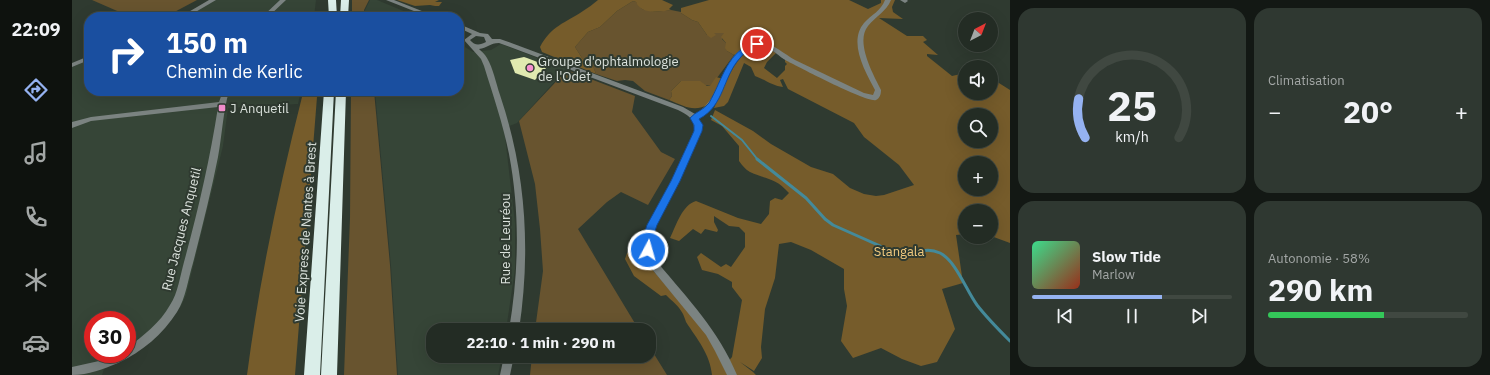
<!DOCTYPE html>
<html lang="fr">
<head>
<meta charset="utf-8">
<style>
	body { margin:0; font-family:"IBM Plex Sans",sans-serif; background:#2f3831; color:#f1f3f6; height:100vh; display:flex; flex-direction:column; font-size:15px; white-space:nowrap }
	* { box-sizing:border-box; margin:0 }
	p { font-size:13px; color:#a3a7a6 }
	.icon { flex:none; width:22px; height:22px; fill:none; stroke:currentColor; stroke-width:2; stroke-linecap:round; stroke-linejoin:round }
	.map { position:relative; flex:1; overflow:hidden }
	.drawer { display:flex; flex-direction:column; gap:8px; padding:8px; background:#131814; width:480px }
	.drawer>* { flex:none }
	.top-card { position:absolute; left:12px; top:12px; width:380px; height:84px; border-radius:16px; box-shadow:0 4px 16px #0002,0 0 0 1px #404841; background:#1a4fa0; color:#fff; overflow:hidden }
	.needle { width:26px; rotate:42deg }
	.buttons { position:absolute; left:886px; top:12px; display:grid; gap:8px }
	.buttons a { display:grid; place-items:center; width:40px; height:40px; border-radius:50%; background:#232c24; box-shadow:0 4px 16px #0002,0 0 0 1px #404841; font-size:20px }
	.speed { position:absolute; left:12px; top:311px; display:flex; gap:8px; font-size:20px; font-weight:700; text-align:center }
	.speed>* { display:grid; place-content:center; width:52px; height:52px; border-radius:50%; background:#232c24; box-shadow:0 4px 16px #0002,0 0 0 1px #404841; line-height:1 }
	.speed .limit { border:6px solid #d22; background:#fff; color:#111 }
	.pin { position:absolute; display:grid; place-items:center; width:34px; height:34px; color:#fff; margin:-17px; border:2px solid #fff; border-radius:50%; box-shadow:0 1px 4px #0007 }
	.me { position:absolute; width:44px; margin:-22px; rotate:6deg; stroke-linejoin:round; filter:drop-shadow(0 0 3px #0008) }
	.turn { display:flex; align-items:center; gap:14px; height:84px; padding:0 16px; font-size:18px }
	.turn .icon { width:52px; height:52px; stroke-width:2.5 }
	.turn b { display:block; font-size:28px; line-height:34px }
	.big { font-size:30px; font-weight:700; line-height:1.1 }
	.drawer .tile { flex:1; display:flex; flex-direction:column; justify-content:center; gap:6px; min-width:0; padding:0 14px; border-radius:16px; background:#2f3831 }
	.drawer .dial { align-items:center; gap:0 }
	.dial svg { height:104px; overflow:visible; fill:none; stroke:#404841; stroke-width:7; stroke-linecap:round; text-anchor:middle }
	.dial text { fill:#f1f3f6; stroke:none }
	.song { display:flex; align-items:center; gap:12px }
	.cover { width:48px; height:48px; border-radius:6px; background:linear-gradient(135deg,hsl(150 70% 55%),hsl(10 70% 35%)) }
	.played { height:4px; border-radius:2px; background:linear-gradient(90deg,#95b2f1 65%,#404841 65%) }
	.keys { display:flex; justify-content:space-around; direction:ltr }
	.heat { display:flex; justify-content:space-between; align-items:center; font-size:22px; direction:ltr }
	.charge { height:6px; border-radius:3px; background:linear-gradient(90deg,#34c759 58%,#404841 0) }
	.drawer .tiles { flex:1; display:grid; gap:8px; grid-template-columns:repeat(2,1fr) }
	.trip { position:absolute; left:354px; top:323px; width:230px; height:40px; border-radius:16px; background:#232c24; box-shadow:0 4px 16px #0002,0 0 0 1px #404841; font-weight:700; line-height:40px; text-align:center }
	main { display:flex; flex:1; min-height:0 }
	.dock { display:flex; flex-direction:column; width:72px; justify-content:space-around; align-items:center; background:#0e120e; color:#a3a7a6 }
	.dock .icon { width:28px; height:28px }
	.dock .current { color:#95b2f1 }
	.dock b { font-size:18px; color:#f1f3f6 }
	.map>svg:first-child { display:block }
</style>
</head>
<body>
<main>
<nav class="dock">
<b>22:09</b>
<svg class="icon current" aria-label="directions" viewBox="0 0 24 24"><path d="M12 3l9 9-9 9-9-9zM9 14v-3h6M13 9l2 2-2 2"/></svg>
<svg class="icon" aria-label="music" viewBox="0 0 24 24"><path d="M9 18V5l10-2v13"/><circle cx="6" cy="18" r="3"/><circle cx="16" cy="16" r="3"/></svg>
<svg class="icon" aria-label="phone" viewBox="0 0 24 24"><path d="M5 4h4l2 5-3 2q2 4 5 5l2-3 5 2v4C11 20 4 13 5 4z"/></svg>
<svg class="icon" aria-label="climate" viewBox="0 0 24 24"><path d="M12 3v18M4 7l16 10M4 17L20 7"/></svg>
<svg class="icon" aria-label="car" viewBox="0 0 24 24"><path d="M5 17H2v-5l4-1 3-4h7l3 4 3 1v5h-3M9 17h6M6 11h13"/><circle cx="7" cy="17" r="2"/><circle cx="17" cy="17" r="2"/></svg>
</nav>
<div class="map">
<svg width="938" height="375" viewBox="0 0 938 375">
	<rect width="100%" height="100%" fill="#2f3a30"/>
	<!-- built -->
	<path fill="#364537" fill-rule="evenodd" d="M143,0H244L242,17H114Z
		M298,0H305L346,17H294L293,10Z
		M387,34L389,35V41L393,47L401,52L419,50L429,44L494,69L445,123L432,128L443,223V269L434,330H361V356H430L426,375H326L319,266L303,91H387Z
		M17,60V91H229L226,104L156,108L151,146L114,295L109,306L100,318L55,357L32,369L30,375H0V67ZM21,320H55V354H21Z"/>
	<!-- green -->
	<path fill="#68542f" d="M20,0H125L93,17H59Z
		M280,0H297L292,10L293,17H280Z
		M561,1L564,2L570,9L583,12L599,10L609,12V13L620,20L626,22L635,35L645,32L653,33L650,39L654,43L655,51L662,55L639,86L609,81L599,91L600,96L597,100L573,91L561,81L553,80L545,81L524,74L521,66L510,58L503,47L516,32L528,27L545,11Z
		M495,70L563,96L560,112L589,152L603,159L576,205L549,192L535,202L506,229L567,330H463L471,271L468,229L463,184L447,121Z
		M279,91H302L318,265L325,375H272L278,218Z
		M577,346L595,375H458L460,356H577Z"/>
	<!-- forest -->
	<path fill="#765c2b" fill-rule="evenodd" d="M325,0H367L363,2H370L367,6H363L358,5L343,6Z
		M526,0H590L601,5L597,9L599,10C589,12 569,15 564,2L561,1L545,11L528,27L516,32L503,47L510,58L521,66L524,74L470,52L468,47C479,26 493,23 511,11C516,8 521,4 526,0Z
		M637,0H777L796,9L809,3V0H823L820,7L821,12L831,19L807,18L835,36H851L855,40L851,42L866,55L855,54V56L880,76L893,73V93H919V78L938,90V243L919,236V211H893V234L884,235L891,283L870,289L883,329L865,362L849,366L830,359L809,348L781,358L769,341L775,306L772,289V269L739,250L719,242L707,244L703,278L693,309L689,347L690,358L682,371L668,362L681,372L684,375H640C638,354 625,339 614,322C613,319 612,316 611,314C607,306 600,301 594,295L589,296L562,276L553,259L555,253L561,251L570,252L578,267L632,330L654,364L660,357L670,300L660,287V282L646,274L630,270L625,257L629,253L649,267L654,264L659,267L673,247V233L667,227L657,226L642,216V222L646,230L645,232L633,229L629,234L621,229L607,241L598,238C604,226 610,205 624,201L666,218L689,224L697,214L698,201L703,198L710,200L717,193C703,177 695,180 678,172C674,170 670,165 667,161V146L650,126L639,120L643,110L681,131L699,144L739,167L761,174L778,188L792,194L804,196L812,195L842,185L827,165L792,137L782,123L716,89L711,79L708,80L711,87C701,86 694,80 683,76L679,67L672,63L656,102L652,106L642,108L646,99L641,95L638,100L637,104C622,113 612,106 597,100L600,96L599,91L609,81H628L635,86H638L644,77L655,80C664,61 679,36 704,53L695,62L692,68L705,78L713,70V66L715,64L713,62V56L687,43L662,55L655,51L653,48L654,43L649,37L652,33H642L644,35L639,38L635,35L626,22L620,20L609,13V8ZM893,115H919V141H893ZM893,163H919V189H893Z
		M235,95L245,97L223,375H175C187,282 207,188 230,97Z"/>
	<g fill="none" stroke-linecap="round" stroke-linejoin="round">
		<!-- stream-far1 -->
		<path stroke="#448a9a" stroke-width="2" d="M639,116L670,140L686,160"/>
		<!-- stream -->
		<path stroke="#448a9a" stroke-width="3" d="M685,159L734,198L753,219L761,225L833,257C845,252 855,247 868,253C884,261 894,290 905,305C915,318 926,329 938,341"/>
	</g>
	<!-- building -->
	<path fill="#e0e9b0" d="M452,57L455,58L476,66L463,80L443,73L438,60Z"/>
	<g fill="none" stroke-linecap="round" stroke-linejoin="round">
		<!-- street -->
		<path fill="#7b8381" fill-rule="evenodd" d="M137,0H144L115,17H108Z
			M208,0H214L196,17H190Z
			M314,0H322L365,17H357Z
			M813,0H819C814,12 804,16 796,26C783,42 801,74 809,90C809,94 808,98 804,100C795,103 727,67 715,61C706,56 697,45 686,46C663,47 654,87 644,102C640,109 634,115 627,119L630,126V131L607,181L584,225L580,237V250L586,263C616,299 647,331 665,375H655L643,351L634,335L579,268L572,250V237L576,225L599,181L622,131C623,119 616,115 606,110L427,43C418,43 415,48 407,49C409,51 413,54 415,58C421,68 424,83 428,95C454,172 459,250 447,330H437C447,271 448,212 437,154C431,124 421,95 412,66L409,59L392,40L400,34L387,28V24L408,33L416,34L420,39H428L442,44L611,107L623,114C641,104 646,84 655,67C662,54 672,42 688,42C701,43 712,54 723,60C746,71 769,82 792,93L801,95L803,90C793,71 776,42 792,23C799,15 809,11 813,0ZM404,36L412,37L414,42C408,45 403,46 398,40Z
			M828,0H835L836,1L833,3Z
			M17,56V60L0,67V63Z
			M151,91H157C151,112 150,135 146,157C139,192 130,228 121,263C116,279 114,298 105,312C91,334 70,352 46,363C31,369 17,375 0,375V367L27,361L42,354H55V348C71,336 88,323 98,305C106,293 108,276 112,262C126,211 138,159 146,107L19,121L0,128V122L19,117L147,102Z
			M432,356H442L438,375H428Z"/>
		<!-- highway -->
		<path fill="#daeee9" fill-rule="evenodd" d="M256,0H264L265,17H257Z
			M269,0H277L276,17H268Z
			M252,91H262L248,375H232Z
			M264,91H274L265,375H249Z"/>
	</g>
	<!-- route -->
	<path fill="#1a73e8" stroke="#114b97" d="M685,42L688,44C682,50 674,50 668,58C650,78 653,105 627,119L631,125L630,131L608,181L585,225L581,237L579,253L576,254L572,253L571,250V237L575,225L599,181L622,131V125L618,118C623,112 632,110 637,103C651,79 655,50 685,42Z"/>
	<!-- markers -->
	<g fill="#f690d0" stroke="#2f3a30" stroke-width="1.5">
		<circle cx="458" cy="68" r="4"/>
		<rect x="146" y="104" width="8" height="8" rx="2"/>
	</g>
	<g text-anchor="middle" stroke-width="4" stroke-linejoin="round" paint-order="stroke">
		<!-- poi labels -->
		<g font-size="13" fill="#dbe2dc" stroke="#2f3a30" text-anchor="start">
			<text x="466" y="66">Groupe d'ophtalmologie<tspan x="466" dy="15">de l'Odet</tspan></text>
			<text x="158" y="113">J Anquetil</text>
		</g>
		<!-- street labels -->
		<g font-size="13" fill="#dbe2dc" stroke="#2f3a30">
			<text transform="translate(109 229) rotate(-76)" y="5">Rue Jacques Anquetil</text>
			<text transform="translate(233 232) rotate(-86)" y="5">Voie Express de Nantes à Brest</text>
			<text transform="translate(433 239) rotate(-90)" y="5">Rue de Leuréou</text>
		</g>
		<!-- park labels -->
		<g font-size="13" fill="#f3cb7f" stroke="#2f3a30">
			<text x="827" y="256">Stangala</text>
		</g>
	</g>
</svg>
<div class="buttons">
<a><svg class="needle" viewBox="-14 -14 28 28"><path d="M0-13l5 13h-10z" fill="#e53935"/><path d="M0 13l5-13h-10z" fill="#a3a7a6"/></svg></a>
<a><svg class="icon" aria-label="sound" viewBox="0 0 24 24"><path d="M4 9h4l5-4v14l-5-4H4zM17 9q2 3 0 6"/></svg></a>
<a><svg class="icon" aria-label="search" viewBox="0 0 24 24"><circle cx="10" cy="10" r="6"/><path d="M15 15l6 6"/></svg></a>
<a>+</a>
<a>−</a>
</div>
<div class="speed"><div class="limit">30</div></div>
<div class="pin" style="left:685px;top:44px;background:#d93025"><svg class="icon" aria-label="arrive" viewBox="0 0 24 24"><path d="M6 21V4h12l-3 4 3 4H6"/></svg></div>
<svg class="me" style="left:576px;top:250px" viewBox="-20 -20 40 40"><circle r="17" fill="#1a73e8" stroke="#fff" stroke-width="3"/><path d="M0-11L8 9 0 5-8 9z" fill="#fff"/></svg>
<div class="trip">22:10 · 1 min · 290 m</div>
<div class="top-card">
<div class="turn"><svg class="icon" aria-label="right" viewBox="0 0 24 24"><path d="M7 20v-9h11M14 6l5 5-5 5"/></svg><div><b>150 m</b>Chemin de Kerlic</div></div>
</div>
</div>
<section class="drawer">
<div class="tiles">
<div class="tile dial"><svg viewBox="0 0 100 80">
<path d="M14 69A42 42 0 1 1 86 69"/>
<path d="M14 69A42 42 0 0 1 9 39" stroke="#95b2f1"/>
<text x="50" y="56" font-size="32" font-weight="700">25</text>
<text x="50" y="72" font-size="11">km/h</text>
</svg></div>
<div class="tile"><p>Climatisation</p>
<div class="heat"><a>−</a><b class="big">20°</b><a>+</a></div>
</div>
<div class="tile">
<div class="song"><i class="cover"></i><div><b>Slow Tide</b><p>Marlow</p></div></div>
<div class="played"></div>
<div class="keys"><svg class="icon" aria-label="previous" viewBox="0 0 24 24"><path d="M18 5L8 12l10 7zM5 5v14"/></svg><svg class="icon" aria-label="pause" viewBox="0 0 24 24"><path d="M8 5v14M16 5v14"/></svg><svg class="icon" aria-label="next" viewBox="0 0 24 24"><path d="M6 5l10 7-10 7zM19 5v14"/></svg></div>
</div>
<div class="tile"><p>Autonomie · 58%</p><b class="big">290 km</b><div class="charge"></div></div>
</div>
</section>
</main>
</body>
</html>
